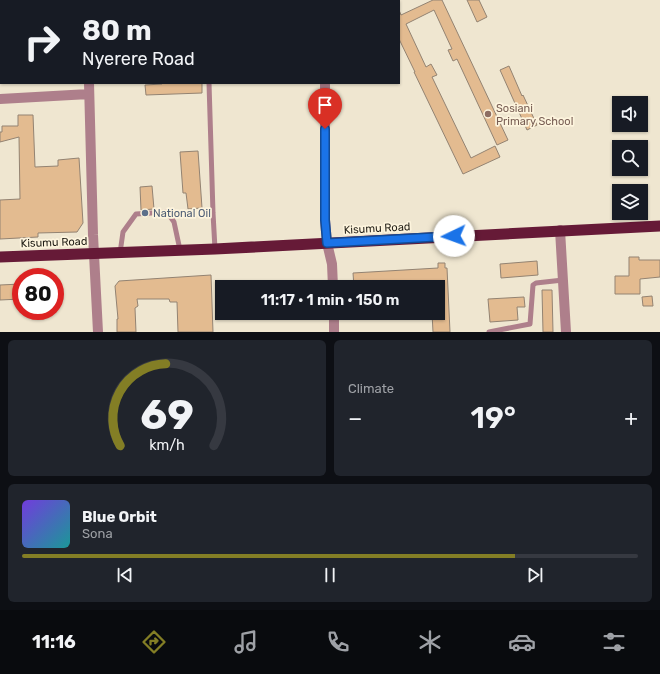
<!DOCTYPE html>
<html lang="en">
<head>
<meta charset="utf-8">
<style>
	body { margin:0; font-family:Rubik,sans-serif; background:#20242c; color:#f1f3f6; height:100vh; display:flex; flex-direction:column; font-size:15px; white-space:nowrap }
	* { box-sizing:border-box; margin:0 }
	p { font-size:13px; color:#9ea1a6 }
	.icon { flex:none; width:22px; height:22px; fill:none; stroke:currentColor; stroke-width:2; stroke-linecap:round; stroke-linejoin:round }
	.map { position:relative; height:332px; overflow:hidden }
	.panel { display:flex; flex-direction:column; gap:8px; padding:8px; background:#0d0f14; flex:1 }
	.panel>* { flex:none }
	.banner { position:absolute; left:0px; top:0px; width:400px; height:84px; box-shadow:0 1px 3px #0004; background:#171b24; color:#f1f3f6; overflow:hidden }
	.fabs { position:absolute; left:612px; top:96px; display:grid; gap:8px }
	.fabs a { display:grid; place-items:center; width:36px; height:36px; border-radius:0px; background:#171b24; box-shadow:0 1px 3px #0004; font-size:20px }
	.speed { position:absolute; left:12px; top:268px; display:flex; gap:8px; font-size:20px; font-weight:700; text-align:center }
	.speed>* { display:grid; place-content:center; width:52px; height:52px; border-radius:50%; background:#171b24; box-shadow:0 1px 3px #0004; line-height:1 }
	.speed .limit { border:6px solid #d22; background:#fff; color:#111 }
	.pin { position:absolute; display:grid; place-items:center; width:34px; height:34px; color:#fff; margin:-41px -17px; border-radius:50% 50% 50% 0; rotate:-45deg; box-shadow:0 0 4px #0007 }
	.pin .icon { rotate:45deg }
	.me { position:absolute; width:44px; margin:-22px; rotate:267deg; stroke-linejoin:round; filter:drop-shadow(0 0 3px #0008) }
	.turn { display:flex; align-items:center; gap:14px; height:84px; padding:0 16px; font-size:18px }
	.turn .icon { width:52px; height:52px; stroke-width:2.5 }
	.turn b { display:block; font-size:28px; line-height:34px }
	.big { font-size:30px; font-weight:600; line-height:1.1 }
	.panel .widget { flex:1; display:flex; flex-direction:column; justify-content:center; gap:6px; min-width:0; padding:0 14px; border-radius:6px; background:#20242c }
	.panel .dial { align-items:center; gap:0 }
	.dial svg { height:104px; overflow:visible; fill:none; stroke:#363941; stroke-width:7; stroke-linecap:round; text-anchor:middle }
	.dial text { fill:#f1f3f6; stroke:none }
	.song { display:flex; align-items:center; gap:12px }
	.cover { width:48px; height:48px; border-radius:6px; background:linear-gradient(135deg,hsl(260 70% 55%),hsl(180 70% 35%)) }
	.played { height:4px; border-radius:2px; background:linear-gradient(90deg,#837e25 80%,#363941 80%) }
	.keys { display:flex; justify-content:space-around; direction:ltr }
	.heat { display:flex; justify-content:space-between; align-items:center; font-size:22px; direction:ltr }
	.panel .tiles { flex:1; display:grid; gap:8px; grid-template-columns:1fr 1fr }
	.widget:last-child { grid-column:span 2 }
	.trip { position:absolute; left:215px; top:280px; width:230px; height:40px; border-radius:0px; background:#171b24; box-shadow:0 1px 3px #0004; font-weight:600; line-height:40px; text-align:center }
	.tab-bar { display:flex; height:64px; justify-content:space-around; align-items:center; background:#090b0e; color:#9ea1a6 }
	.tab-bar .icon { width:28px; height:28px }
	.tab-bar .current { color:#837e25 }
	.tab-bar b { font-size:18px; color:#f1f3f6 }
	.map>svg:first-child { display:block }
</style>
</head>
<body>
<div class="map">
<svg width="660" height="332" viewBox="0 0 660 332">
	<rect width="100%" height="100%" fill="#efe6d0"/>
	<!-- building -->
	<path fill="#e3bb90" stroke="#938372" d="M433,0H442L508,140L497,145L457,59L453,61L448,50L452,49L434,10L406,24L426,67L431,64L437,75L432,77L471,158L495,146L500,157L463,174L414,72H415L399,39V10L401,15Z
		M467,0H479L487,17L477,22Z
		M509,66L522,96L523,95L537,125L527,130L500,70Z
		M162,83H202V93L146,95L145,85L162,84Z
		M18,115H33L35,167L58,166V160L79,158L83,223L77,232L38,233V237L0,239V200L20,199L19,137L0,142V132H2V126H18Z
		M198,151L202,208L188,209L186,193H183L180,152Z
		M152,186L154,209L141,210L140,187Z
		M629,257H639V260H660V277L640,279V294H615V276H629Z
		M537,261L538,275L501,278L500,264Z
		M438,263H445V268H447L450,332H433L432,313H438V287H354L353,273L438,268Z
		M211,275L213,332H178L177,302H170L169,299H137L138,306L135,308L136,332H117V319H118L115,286L119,281Z
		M21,284V299L0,300V285Z
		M542,290H552L553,332H543Z
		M652,296L653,306H643L642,297Z
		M524,297L525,307H517L518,320L490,322L488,299Z"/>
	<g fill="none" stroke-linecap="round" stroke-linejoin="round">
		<!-- service -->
		<path stroke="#ae7f8b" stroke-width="5" d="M209,83L213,213L215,249
			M120,253L123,232L136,214L167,212L174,222L180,250
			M489,332L530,324L533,285L536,283L563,280"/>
		<!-- minor -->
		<path stroke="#ae7f8b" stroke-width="10" d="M85,0V1
			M324,0V1
			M89,83L93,235L98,332
			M325,83V220L327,243L332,264L333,287
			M0,99L89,94
			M560,230L566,332
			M334,313V332"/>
		<!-- trunk -->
		<path stroke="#661a37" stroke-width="11" d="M0,257L215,249L660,226"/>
	</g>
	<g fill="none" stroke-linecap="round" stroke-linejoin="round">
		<defs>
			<path id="route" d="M325,129V220L327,243L454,236"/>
		</defs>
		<!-- route casing -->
		<use href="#route" stroke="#114b97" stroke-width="10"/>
		<!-- route -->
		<use href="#route" stroke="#1a73e8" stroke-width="7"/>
	</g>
	<!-- markers -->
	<circle fill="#8d6e63" stroke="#fdf4dd" stroke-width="1.5" cx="488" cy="114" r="4"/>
	<circle fill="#5c6f8a" stroke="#fdf4dd" stroke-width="1.5" cx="145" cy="213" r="4"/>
	<g text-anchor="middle" stroke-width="3.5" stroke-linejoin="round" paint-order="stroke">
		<!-- education labels -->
		<g font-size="11" fill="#785e54" stroke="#fdf4dd" text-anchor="start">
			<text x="496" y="112">Sosiani<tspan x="496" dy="13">Primary School</tspan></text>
		</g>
		<!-- service labels -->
		<g font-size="11" fill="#4e5e75" stroke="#fdf4dd" text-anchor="start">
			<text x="153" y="217">National Oil</text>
		</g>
		<!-- street labels -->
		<g font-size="11" fill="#201d15" stroke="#fdf4dd">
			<text transform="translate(377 228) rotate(-3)" y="4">Kisumu Road</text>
			<text transform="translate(54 242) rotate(-2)" y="4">Kisumu Road</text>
		</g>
	</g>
</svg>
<div class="fabs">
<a><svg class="icon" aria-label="sound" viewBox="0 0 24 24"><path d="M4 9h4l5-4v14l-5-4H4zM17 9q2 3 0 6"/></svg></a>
<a><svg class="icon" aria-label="search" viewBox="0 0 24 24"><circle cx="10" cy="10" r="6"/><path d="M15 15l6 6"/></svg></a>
<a><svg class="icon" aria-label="layers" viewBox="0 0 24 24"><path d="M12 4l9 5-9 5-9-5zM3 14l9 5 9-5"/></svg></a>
</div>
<div class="speed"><div class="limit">80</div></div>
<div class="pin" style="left:325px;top:129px;background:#d93025"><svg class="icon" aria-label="arrive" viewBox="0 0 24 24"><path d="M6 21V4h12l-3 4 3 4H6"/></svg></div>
<svg class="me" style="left:454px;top:236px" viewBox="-20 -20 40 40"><circle r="19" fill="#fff"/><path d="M0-13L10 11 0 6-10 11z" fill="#1a73e8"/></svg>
<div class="trip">11:17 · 1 min · 150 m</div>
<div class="banner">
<div class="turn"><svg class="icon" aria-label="right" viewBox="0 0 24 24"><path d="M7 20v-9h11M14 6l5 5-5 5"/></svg><div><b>80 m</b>Nyerere Road</div></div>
</div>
</div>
<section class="panel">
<div class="tiles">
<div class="widget dial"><svg viewBox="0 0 100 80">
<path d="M14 69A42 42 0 1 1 86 69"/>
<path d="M14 69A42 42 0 0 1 49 6" stroke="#837e25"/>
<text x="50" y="56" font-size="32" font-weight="700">69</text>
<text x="50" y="72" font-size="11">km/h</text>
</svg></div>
<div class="widget"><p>Climate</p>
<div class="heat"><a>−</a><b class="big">19°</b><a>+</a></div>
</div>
<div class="widget">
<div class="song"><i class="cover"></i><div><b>Blue Orbit</b><p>Sona</p></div></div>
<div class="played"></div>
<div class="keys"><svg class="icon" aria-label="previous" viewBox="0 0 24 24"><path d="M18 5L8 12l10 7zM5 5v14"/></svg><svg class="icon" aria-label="pause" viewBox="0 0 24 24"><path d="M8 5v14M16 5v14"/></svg><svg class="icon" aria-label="next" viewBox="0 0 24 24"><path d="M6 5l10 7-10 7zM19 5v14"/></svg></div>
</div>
</div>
</section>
<nav class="tab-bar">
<b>11:16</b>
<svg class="icon current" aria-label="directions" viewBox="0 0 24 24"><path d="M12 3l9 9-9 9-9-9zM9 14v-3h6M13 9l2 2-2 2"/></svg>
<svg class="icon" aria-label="music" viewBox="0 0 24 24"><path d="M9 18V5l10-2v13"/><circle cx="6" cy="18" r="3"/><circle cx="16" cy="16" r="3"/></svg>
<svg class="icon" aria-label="phone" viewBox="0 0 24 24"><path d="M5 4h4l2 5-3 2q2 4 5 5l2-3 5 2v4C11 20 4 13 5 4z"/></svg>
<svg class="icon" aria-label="climate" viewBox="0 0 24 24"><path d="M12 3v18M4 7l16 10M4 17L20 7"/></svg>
<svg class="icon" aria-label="car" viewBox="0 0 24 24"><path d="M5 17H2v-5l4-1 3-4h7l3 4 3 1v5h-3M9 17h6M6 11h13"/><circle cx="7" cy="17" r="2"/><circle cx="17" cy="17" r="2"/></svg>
<svg class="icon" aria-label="filters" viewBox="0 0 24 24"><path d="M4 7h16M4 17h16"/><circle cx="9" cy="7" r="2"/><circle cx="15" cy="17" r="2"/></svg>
</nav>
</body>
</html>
